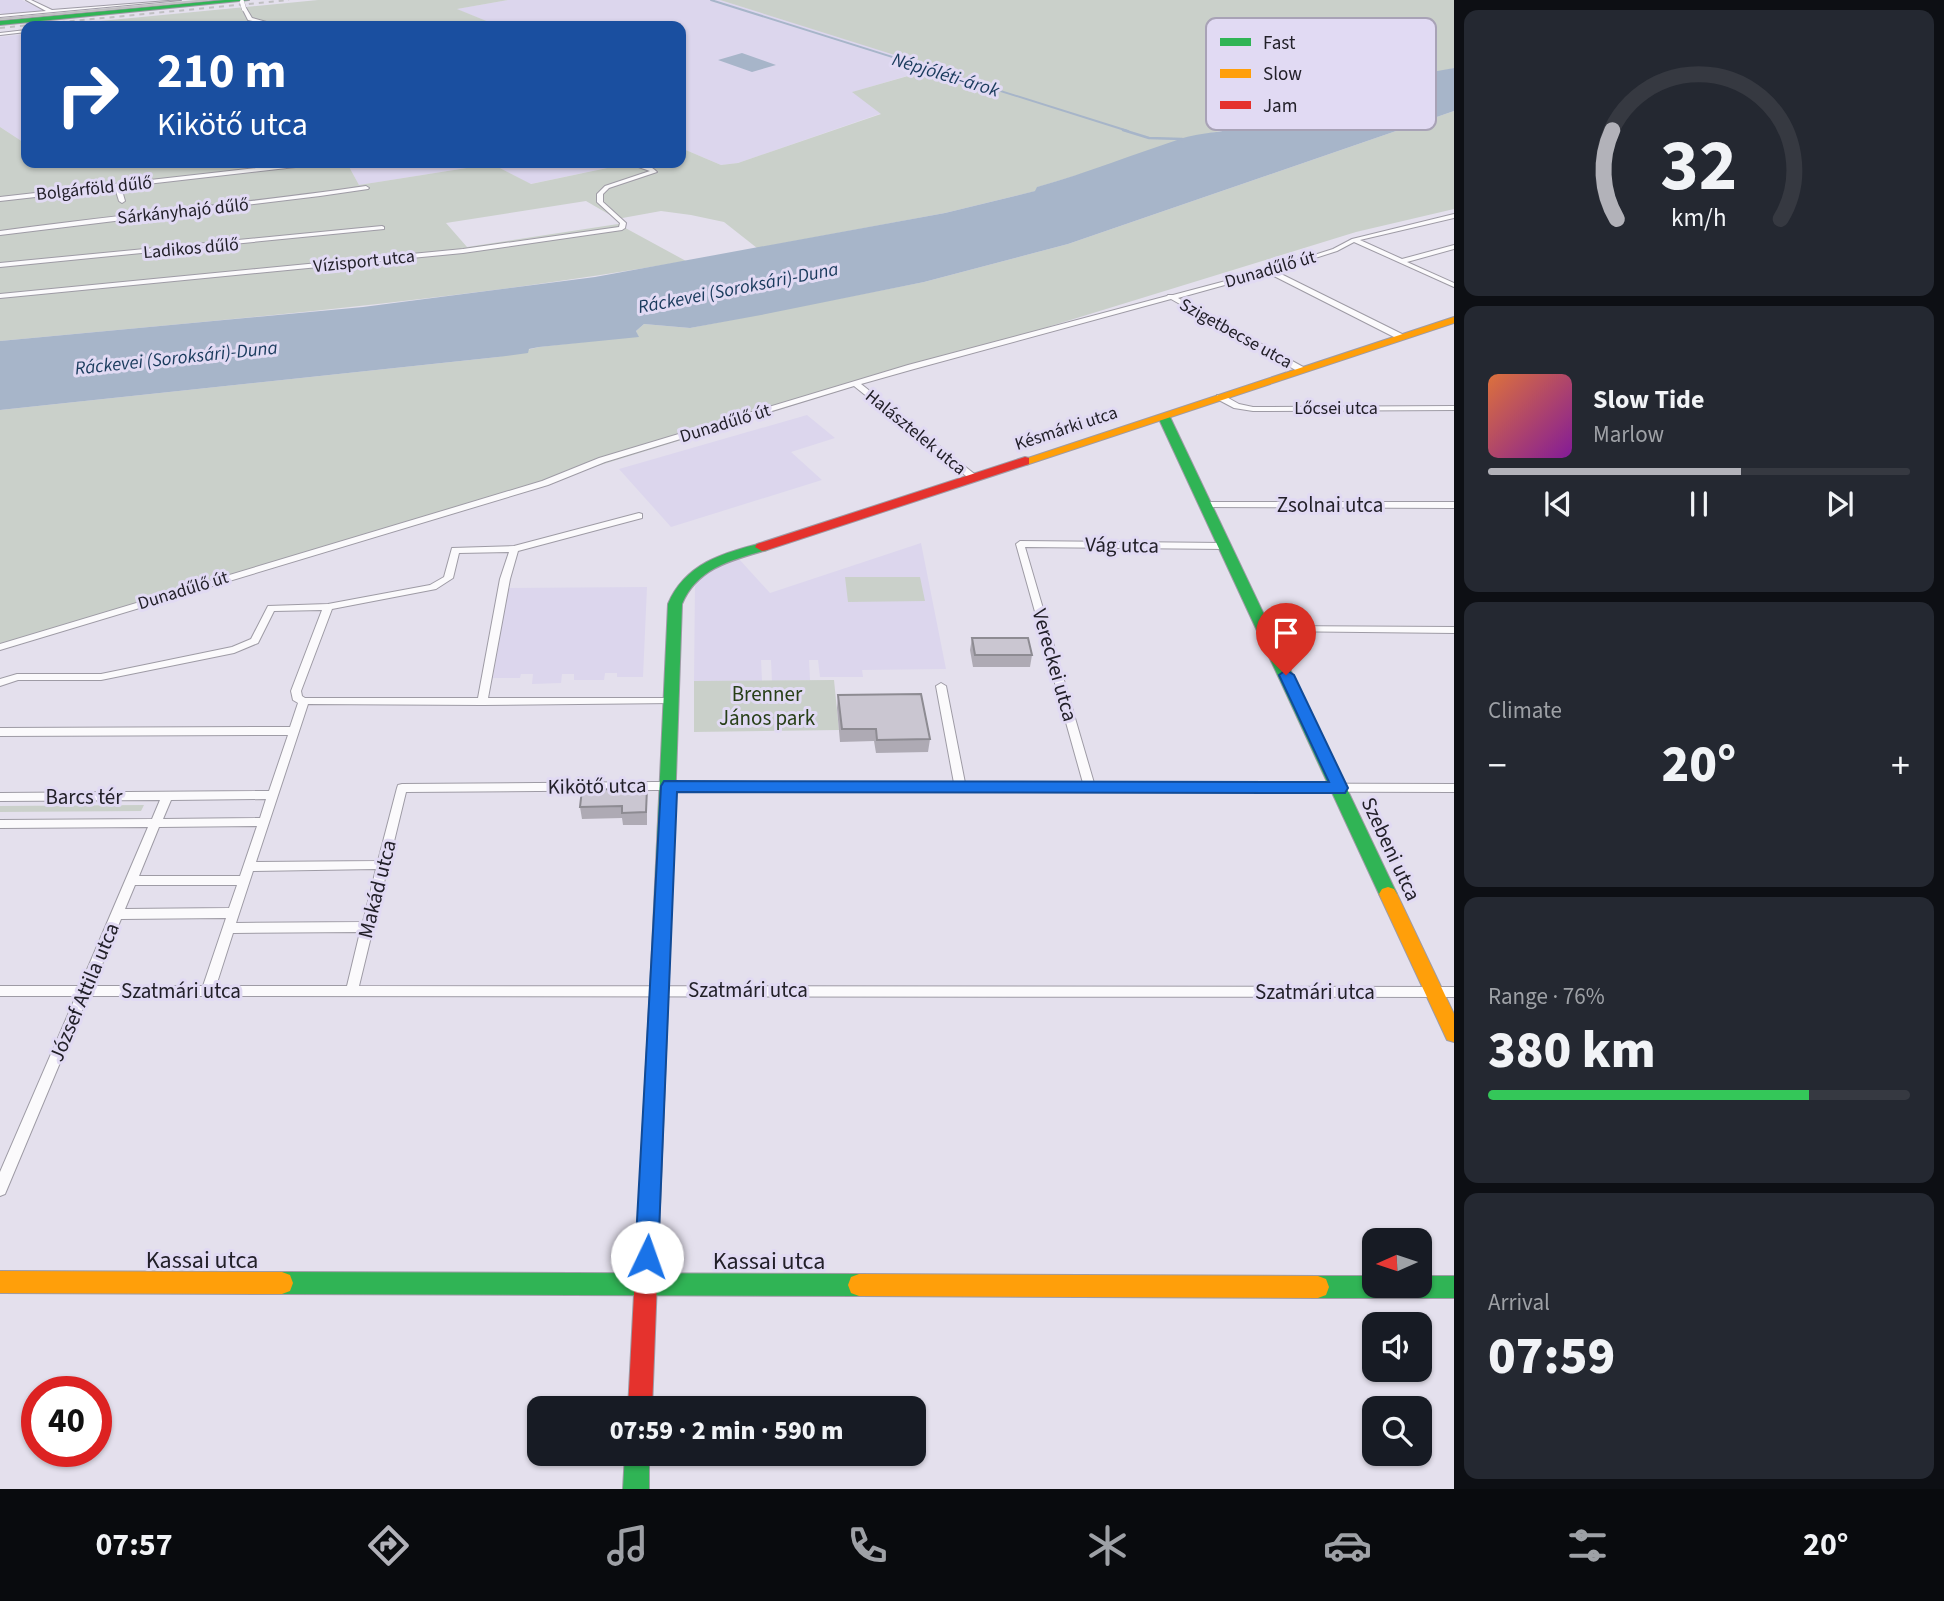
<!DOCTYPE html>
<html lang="en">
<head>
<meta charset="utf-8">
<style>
	body { margin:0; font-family:"Source Sans 3",sans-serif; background:#242831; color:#f1f3f6; height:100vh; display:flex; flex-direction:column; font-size:26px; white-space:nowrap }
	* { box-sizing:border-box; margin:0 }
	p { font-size:23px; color:#9ea1a6 }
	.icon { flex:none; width:38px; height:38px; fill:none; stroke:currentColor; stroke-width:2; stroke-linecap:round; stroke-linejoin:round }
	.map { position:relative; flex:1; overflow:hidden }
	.side { display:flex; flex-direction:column; gap:10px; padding:10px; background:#0d0f14; width:490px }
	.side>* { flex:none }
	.hud { position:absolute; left:21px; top:21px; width:665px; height:147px; border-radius:14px; box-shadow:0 2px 5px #0004; background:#1a4fa0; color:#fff; overflow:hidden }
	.needle { width:46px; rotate:267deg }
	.tools { position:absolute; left:1362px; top:1228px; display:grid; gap:14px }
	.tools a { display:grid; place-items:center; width:70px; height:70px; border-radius:14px; background:#171b24; box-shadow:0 2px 5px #0004; font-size:35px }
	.speed { position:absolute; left:21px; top:1376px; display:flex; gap:14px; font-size:35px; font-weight:700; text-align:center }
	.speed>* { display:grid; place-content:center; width:91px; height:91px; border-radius:50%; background:#171b24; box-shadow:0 2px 5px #0004; line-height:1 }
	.speed .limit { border:10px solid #d22; background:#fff; color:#111 }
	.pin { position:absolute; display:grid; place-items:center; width:60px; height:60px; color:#fff; margin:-72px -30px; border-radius:50% 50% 50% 0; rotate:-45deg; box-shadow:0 0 7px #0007 }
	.pin .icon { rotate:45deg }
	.me { position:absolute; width:77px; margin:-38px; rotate:3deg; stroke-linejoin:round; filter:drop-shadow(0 0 5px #0008) }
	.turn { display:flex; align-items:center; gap:24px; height:147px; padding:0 21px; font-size:32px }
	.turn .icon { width:91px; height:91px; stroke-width:2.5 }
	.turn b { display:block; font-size:49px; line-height:60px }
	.big { font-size:52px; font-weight:800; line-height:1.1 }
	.side .tile { flex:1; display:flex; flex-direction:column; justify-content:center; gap:10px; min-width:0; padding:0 24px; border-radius:14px; background:#242831 }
	.side .dial { align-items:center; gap:0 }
	.dial svg { height:182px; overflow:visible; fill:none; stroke:#363941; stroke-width:7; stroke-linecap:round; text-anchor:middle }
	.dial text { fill:#f1f3f6; stroke:none }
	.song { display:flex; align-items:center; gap:21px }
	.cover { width:84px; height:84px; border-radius:10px; background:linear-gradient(135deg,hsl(20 70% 55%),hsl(290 70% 35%)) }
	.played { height:7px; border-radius:4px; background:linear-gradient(90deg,#b2b2b9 60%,#363941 60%) }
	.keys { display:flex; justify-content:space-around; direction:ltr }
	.heat { display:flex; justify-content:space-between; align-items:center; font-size:38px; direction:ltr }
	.charge { height:10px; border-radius:5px; background:linear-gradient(90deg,#34c759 76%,#363941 0) }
	.trip { position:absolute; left:527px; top:1396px; width:399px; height:70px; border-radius:14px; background:#171b24; box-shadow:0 2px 5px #0004; font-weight:800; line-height:70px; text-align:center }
	.tabs { display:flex; height:112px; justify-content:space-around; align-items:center; background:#090b0e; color:#9ea1a6 }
	.tabs .icon { width:49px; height:49px }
	.tabs .on { color:#b2b2b9 }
	.tabs b { font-size:32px; color:#f1f3f6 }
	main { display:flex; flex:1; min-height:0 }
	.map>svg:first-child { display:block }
</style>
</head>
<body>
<main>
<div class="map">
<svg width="1454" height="1489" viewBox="0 0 1454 1489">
	<rect width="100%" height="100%" fill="#e4e0ed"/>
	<!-- built -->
	<path fill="#dcd6ed" d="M0,0H22L44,11L4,14L0,13Z
		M508,0H720L937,67L853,92L882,113L738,163L721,165L681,148V26H524L489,22L456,9Z
		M26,34V144L0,127V37Z
		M347,163H631L530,184L492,164L359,185Z
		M807,415L835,438L791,452L822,480L671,527L619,469Z
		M921,543L946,669L862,670L863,677H820L818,660H809L810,680L772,681L771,660H761L762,681H694L695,583L710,568L739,559L770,593Z
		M647,587L643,677H617V673H605L604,680H574V674H562L561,683L532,684L533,674H521L520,678H493L508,588Z"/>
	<!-- green -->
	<path fill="#cad0ca" d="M318,0H508L457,9L489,22L524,26H48Z
		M720,0H1454V68L1299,107L1257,119L1246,126L1186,138L1127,160L1038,187L1036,191L945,213L757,248L724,222L691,215L661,211L617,219L586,201L446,223L467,247L618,224L686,261C459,301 229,319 0,341V127L26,144V163H347L359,185L492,164L531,184L631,163H681V148L721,165L738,163L881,114L852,92L936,68Z
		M1454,111V209L1356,232L0,650V410L498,357L539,347L638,336L636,331L644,324L690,328L924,282L1068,244Z
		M845,577H920L925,601L848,602Z
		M834,680L839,730L694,732V681Z
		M144,805L141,811L0,812V806Z"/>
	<!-- water -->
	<path fill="#a7b5c9" d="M742,53L776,65L752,72L718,60Z
		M1454,68V111L1068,244L924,282L761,315L690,328L644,324L636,331L639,337L539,347L529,349L528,353L498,357L0,410V341L363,307L595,277L945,213L1035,191L1037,187C1087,173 1134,154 1183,138C1208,131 1235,133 1257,119L1366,84Z"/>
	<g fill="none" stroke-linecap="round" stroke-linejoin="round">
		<!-- stream-far1 -->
		<path stroke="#a7b5c9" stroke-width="2" d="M711,0L1128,131"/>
		<!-- stream -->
		<path stroke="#a7b5c9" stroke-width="2.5" d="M1123,130L1149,138L1182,139"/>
		<defs>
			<path id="street" d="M26,0H31L52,10L181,0L0,17V15L46,11Z
				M242,8H246L252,18L281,26H274L248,20Z
				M26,30V32L0,35V33Z
				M300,163H316L313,165L121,187L125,201L122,203L119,201L115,188L0,201V197Z
				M627,163C637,162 650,164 657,172L609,188L603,194V202L626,223L625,228L622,230L463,253L0,298V294L463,249L619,227L620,223L597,202V194L605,186L650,171Z
				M366,186L369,188L368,189L320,196L0,235V231C122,214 244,204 366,186Z
				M1454,214V218L1360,240L1402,259L1454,245V249L1407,262L1454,283V287L1354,242L1337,251L1275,271L1404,335V339H1398L1268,273L1178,298L1305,368V372H1299L1171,299L914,369L861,384L977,476V480H971L854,386L605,462L548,485L0,650V644L542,481L599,458L908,365L1167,296L1168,295H1173L1267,270L1333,249L1352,239Z
				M382,226L384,227V229L0,267V263Z
				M1217,395H1223L1239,404L1253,407L1454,406V410L1253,411L1234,408L1217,399Z
				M1205,502H1454V508L1202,507L1201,505Z
				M639,513L642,514V518L518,551L510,579L488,698H671L675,699L676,701L675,703L482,705L308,704L256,862L378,861L397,788L398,785L402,784L655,782L954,783L936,686L941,683L946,686L965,783H1083L1016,544L1020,541L1224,543L1228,546L1224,549L1025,547L1094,783L1454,784V792L655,790L406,792L359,986L1454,987V997L88,996L5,1194L0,1196V1172L76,996H0V986H80L148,827L0,828V820L152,819L160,800L0,801V793L269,791L288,735L0,736V728L290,727L298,703L293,700L291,691L322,610L274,611L258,643L234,653L101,680H18L0,686V679L17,674H101L232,647L251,639L268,606L328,604L430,585L444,577L452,548L514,546ZM509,552L500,579L478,698H305L302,696L301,691L332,609L436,589L453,578L459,553ZM266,799L260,818L163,819L171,800ZM257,826L240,876H139L159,827ZM376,869L363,922L236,923L253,871ZM135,885H237L229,908L125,909ZM226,918L203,986H93L121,919ZM360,932L347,986H216L233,933Z
				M1265,626L1454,627V633L1262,631L1260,629Z"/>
			<path id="fast" d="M225,0H249L0,25V21Z
				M1164,414L1170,417L1397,894L1394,899L1388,901L1382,899L1379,894L1158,417Z
				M762,543L769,547L767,550C732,560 697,568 682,604L670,950L667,955L661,957L655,955L652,950L668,604C685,564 722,553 762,543Z
				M282,1272L859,1274L867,1277L870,1285L867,1293L859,1296L282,1294L274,1291L271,1283L274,1275Z
				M1318,1276H1374V1286H1419V1276H1454V1298H1318L1310,1295L1307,1287L1310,1279Z
				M625,1454H649V1489H623Z"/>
			<path id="slow" d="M1454,317V323L1029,464L1025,465L1019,461Z
				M1388,887L1394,889L1397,894L1454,1014V1042L1447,1040L1379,894L1382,889Z
				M0,1271L282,1272L290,1275L293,1283L290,1291L282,1294L0,1293Z
				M859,1274L1318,1276L1326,1279L1329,1287L1326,1295L1318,1298L859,1296L851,1293L848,1285L851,1277Z"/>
			<path id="jam" d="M1025,457L1029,458V464L767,550L762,551L755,547L757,544Z
				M661,943L667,945L670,950L652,1409H628L652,950L655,945Z"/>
		</defs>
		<!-- street casing -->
		<use href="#street" stroke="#9e9ba5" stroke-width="2"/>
		<!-- fast casing -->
		<use href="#fast" stroke="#9e9ba5" stroke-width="2"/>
		<!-- slow casing -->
		<use href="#slow" stroke="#9e9ba5" stroke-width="2"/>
		<!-- jam casing -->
		<use href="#jam" stroke="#9e9ba5" stroke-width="2"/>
		<!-- street -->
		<use href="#street" fill="#fbfafc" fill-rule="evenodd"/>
		<!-- fast -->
		<use href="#fast" fill="#30b455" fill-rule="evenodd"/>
		<!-- slow -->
		<use href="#slow" fill="#ff9f0a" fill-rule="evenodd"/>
		<!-- jam -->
		<use href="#jam" fill="#e5322d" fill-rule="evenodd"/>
		<!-- tram -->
		<path stroke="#c0c0c2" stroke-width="2" d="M0,19L207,0"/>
		<!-- rail -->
		<path stroke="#c0c0c2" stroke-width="2" stroke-dasharray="5 5" stroke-linecap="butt" d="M0,28L289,0"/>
		<defs>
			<path id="street-bridge" d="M242,2L244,9"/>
		</defs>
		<!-- street-bridge casing -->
		<use href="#street-bridge" stroke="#9e9ba5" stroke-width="5" stroke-linecap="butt"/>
		<!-- street-bridge -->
		<use href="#street-bridge" stroke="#fbfafc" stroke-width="4.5"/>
	</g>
	<!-- wall -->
	<path fill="#aeaab4" d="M972,638L1032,655L1030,667H973L970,650Z
		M838,695L930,739L928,752L876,753L874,741L840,742L837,708Z
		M647,788V825H623L622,818L582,819L580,807Z"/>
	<!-- building -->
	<path fill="#cac6d1" stroke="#8d8b92" stroke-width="2" d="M972,638H1028L1032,655H975Z
		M921,694L930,739L877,740L876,729H842L838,695Z
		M647,788L646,812L622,813V806L580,807L582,790Z"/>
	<!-- route -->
	<path fill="#1a73e8" stroke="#114b97" stroke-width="2" d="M1286,670L1294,675L1348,788L1345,793L677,792L658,1257L655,1265L647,1268L639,1265L635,1257L661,786L664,781L1329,782L1279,675Z"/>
	<g text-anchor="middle" stroke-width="6" stroke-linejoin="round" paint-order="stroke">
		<!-- far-street labels -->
		<g font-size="18" fill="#222029" stroke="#e1daf3">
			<text transform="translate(94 188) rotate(-6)" y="6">Bolgárföld dűlő</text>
			<text transform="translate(183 211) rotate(-6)" y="6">Sárkányhajó dűlő</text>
			<text transform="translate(191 248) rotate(-5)" y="6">Ladikos dűlő</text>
			<text transform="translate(364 261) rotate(-6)" y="6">Vízisport utca</text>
			<text transform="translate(1270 269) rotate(-16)" y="6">Dunadűlő út</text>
			<text transform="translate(1236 333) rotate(29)" y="6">Szigetbecse utca</text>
			<text x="1336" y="414">Lőcsei utca</text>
			<text transform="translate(725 423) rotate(-17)" y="6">Dunadűlő út</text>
			<text transform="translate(1066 428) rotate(-18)" y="6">Késmárki utca</text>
			<text transform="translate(916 432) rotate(39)" y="6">Halásztelek utca</text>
			<text transform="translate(183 590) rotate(-17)" y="6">Dunadűlő út</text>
		</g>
		<!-- far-water labels -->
		<g font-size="19" font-style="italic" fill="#193a5c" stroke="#e1daf3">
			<text transform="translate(946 74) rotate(17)" y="7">Népjóléti-árok</text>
			<text transform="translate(738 287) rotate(-11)" y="7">Ráckevei (Soroksári)-Duna</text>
			<text transform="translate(176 357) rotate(-6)" y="7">Ráckevei (Soroksári)-Duna</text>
		</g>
		<!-- street labels -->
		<g font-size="21" fill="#222029" stroke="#e1daf3">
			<text x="1330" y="512">Zsolnai utca</text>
			<text transform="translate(1122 545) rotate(1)" y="7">Vág utca</text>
			<text transform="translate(1055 665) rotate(74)" y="7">Vereckei utca</text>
			<text transform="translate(597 786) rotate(-1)" y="7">Kikötő utca</text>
			<text x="84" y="804">Barcs tér</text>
			<text transform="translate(1391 849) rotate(65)" y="7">Szebeni utca</text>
			<text transform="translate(377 889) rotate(-76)" y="7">Makád utca</text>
			<text x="748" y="997">Szatmári utca</text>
			<text x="181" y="998">Szatmári utca</text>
			<text transform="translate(84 992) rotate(-67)" y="7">József Attila utca</text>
			<text x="1315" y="999">Szatmári utca</text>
		</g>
		<!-- park labels -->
		<g font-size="21" fill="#273f17" stroke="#e1daf3">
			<text x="767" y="701">Brenner<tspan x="767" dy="24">János park</tspan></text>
		</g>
		<!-- near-street labels -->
		<g font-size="24" fill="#222029" stroke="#e1daf3">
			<text x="202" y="1268">Kassai utca</text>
			<text x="769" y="1269">Kassai utca</text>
		</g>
	</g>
	<!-- legend -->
	<rect x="1206" y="18" width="230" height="112" rx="10" fill="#e1daf3" stroke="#a8a2b6" stroke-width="2"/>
	<rect x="1220" y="38" width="31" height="8" fill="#30b455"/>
	<rect x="1220" y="69" width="31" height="9" fill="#ff9f0a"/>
	<rect x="1220" y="101" width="31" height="8" fill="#e5322d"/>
	<g font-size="19" fill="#222029">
		<text x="1263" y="49">Fast</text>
		<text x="1263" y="80">Slow</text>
		<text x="1263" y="112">Jam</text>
	</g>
</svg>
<div class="tools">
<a><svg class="needle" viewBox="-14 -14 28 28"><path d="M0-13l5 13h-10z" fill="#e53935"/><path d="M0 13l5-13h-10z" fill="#9ea1a6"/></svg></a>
<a><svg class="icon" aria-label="sound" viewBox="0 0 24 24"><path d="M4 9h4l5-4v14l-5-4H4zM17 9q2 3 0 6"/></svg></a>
<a><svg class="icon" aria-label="search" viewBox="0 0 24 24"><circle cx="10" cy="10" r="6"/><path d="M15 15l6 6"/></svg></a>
</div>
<div class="speed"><div class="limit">40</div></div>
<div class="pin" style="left:1286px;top:675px;background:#d93025"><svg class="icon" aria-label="arrive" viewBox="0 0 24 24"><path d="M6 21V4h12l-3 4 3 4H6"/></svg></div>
<svg class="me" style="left:647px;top:1257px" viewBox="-20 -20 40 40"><circle r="19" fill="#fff"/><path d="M0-13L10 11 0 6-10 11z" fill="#1a73e8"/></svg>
<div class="trip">07:59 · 2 min · 590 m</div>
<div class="hud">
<div class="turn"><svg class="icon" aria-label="right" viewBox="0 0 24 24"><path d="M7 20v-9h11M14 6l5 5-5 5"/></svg><div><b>210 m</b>Kikötő utca</div></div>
</div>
</div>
<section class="side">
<div class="tile dial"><svg viewBox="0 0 100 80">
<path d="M14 69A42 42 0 1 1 86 69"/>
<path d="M14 69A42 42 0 0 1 12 30" stroke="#b2b2b9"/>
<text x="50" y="56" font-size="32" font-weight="700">32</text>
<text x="50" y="72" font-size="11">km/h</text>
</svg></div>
<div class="tile">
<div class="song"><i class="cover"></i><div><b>Slow Tide</b><p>Marlow</p></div></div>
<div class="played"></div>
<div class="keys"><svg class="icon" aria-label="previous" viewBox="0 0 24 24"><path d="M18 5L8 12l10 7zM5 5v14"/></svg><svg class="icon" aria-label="pause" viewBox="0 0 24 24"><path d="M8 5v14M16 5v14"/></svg><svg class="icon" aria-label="next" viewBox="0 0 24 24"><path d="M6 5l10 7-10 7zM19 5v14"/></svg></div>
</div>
<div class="tile"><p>Climate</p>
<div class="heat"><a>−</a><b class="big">20°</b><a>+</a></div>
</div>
<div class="tile"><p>Range · 76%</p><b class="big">380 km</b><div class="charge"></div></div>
<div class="tile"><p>Arrival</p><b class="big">07:59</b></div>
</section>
</main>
<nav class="tabs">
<b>07:57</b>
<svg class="icon on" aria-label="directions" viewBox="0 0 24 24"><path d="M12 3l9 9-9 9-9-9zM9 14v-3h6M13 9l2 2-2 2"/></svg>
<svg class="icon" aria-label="music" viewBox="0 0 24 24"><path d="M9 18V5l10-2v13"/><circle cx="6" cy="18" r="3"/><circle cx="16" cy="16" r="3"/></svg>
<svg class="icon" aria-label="phone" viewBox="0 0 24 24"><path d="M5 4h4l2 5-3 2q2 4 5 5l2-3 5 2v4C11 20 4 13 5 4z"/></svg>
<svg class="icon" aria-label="climate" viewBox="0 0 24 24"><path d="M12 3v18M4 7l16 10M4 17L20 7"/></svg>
<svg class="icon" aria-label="car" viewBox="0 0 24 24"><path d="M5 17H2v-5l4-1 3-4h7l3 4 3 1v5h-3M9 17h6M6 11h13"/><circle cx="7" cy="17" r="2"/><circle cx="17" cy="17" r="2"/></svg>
<svg class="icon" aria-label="filters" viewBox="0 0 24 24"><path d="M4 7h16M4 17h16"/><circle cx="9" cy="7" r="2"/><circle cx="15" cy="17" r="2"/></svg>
<b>20°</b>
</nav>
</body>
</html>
